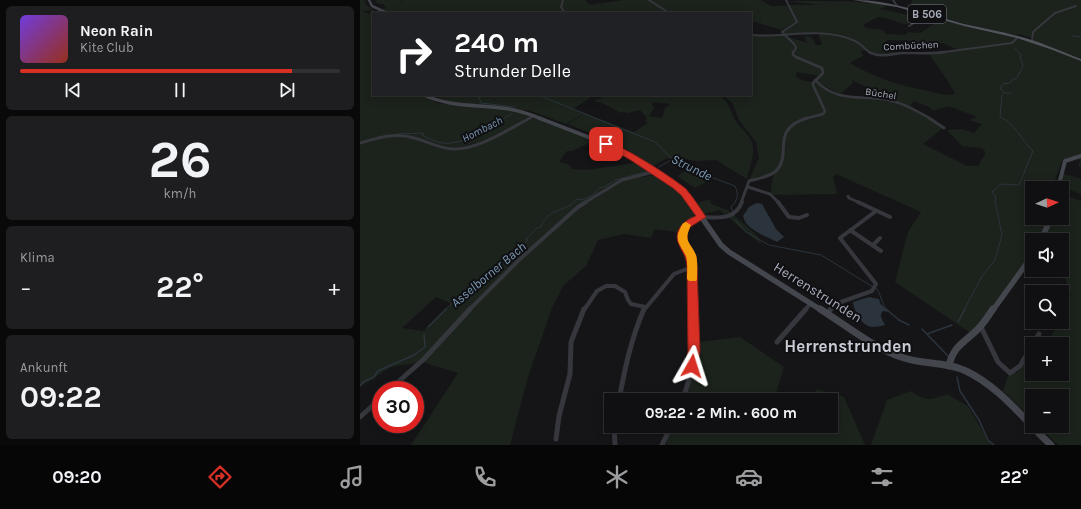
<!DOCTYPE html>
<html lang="de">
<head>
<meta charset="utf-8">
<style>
	body { margin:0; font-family:Karla,sans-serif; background:#1e1e20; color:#f1f3f6; height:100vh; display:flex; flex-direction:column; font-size:15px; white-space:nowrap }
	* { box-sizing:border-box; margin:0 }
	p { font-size:13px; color:#9c9d9f }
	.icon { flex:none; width:22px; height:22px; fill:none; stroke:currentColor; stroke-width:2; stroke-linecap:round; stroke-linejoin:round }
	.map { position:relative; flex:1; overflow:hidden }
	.panel { display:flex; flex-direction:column; gap:6px; padding:6px; background:#09090a; width:360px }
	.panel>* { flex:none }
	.top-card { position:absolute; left:12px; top:12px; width:380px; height:84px; border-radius:0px; box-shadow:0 2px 10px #0003,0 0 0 1px #303032; background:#202124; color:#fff; overflow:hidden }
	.needle { width:26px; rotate:87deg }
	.tools { position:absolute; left:665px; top:181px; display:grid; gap:8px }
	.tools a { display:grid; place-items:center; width:44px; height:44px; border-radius:0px; background:#101012; box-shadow:0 2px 10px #0003,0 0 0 1px #303032; font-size:20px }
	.speed { position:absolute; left:12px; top:381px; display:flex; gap:8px; font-size:20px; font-weight:700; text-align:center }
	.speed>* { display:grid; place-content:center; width:52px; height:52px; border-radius:50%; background:#101012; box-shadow:0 2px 10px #0003,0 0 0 1px #303032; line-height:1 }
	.speed .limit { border:6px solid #d22; background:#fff; color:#111 }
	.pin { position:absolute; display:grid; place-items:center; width:34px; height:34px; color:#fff; margin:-17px; border-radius:8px; box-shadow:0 2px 6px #0006 }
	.me { position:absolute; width:44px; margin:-22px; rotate:6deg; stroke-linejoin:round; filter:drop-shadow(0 0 3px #0008) }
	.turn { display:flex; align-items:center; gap:14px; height:84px; padding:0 16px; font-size:18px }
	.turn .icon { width:52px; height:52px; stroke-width:2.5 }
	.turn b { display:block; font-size:28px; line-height:34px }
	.big { font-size:30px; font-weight:700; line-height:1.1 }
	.panel .tile { flex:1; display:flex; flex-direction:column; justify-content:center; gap:6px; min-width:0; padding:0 14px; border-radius:6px; background:#1e1e20 }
	.panel .dial { align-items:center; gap:0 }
	.dial b { font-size:52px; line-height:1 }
	.song { display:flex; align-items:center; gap:12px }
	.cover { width:48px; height:48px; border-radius:6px; background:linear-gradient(135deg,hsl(260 70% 55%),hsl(10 70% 35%)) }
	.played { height:4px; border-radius:2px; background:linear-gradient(90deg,#d93025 85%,#303032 85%) }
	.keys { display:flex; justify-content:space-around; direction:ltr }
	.heat { display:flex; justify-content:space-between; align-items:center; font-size:22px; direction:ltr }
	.trip { position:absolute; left:244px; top:393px; width:234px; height:40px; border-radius:0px; background:#101012; box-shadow:0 2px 10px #0003,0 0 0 1px #303032; font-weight:700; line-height:40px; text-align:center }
	.menu { display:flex; height:64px; justify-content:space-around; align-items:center; background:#060607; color:#9c9d9f }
	.menu .icon { width:28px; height:28px }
	.menu .active { color:#d93025 }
	.menu b { font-size:18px; color:#f1f3f6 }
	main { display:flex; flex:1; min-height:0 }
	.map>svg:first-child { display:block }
</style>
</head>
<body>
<main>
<section class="panel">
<div class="tile">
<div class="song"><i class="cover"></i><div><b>Neon Rain</b><p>Kite Club</p></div></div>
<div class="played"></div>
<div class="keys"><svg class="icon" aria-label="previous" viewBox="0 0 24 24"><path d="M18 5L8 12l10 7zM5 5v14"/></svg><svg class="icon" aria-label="pause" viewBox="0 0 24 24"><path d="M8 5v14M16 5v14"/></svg><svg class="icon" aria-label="next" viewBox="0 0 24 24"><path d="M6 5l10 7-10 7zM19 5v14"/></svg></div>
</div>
<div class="tile dial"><b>26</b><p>km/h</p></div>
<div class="tile"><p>Klima</p>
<div class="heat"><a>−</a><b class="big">22°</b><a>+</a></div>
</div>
<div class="tile"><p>Ankunft</p><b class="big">09:22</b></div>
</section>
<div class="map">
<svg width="721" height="445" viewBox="0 0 721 445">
	<rect width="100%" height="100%" fill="#151518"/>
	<!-- green -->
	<path fill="#1b231c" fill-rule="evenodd" d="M0,0H5L6,5L15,10L3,11L9,14L13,13V95C23,95 54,93 62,95C71,99 80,108 91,102L70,95H121L143,102L123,95H178L183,97L180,95H229L230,98L213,109L274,132L288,123L285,121L287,118L280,110L268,113L263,112L261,113L242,103L234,101L248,95H359C370,102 369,108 374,118C378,126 387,132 391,140C397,152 389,167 387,179L356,160L337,161L320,158L314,159L307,158L293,166L258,144L208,124L225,113L206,124L168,110H164L161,113L171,116C156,127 112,147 93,148C89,148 85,146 81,145L80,146L88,150H100L174,118L234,141L212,151H207L199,162L208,164L212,169L226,170L275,163L290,172L269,179L295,175L322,194L336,213C331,222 322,222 317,232L295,229L291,238L264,234L238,240L226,266L203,286L192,308L168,377L150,445H51L98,373L62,362L31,367L0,387ZM293,102L311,104L305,108L302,118L289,116L295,106H292ZM76,297L90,303L91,305L63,331L42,328Z
		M15,0H41L43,4L42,0H202L200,7L204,13H166L165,11H151L140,13H55L54,11V13H31L21,9L26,8L23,4L13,3H17Z
		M203,0H225L230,5L264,0H289L308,13H209L211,6L209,12L205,13L201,7Z
		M290,0H401L411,6H428L435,20L429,5H461L427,1C454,1 503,0 529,5L520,9L563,18C540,31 539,18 518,17L503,25L506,28L523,30L526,34L544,35L549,32L560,33L582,19L656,37L655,41L652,43L659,38L690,48L721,61V167L718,166L720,160L715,157H710L702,161L692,188H672V218H690L680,240H672V254L668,260L612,334L535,282L548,232L561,212L476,174L473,177L477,194L412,195L411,185L414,174L422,164L425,136L429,129L445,119C408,131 433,160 414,172C407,177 397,178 389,180L399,158L396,142L379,120L373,104L363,95H391V35L404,36L423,34L424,30L438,23L437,21L422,30L391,21V13H310ZM460,33L459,36L462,45H456L451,37L444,36L447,43L426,36L423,34ZM527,40L552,41L566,44L583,43L598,50L569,54L588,81L595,94L588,95C551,88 522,82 490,63L503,56L501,51L507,50L516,55H536L539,53L530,50V44L526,43ZM463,71V74L455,81L480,94L493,83L492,80L539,103L482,96L454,82L453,85L466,110L464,114L455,116L462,114L464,111L459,98L452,85L453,82L444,81L436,77L437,72L459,76ZM554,101L569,107L573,111L589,106L617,117L609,120L622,124L614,133L602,129L587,130L602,146L621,148L625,151V154L618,166H607L563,144L583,128L578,123L548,108Z
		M553,0H721V60L674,41V38L672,35V38L659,34L657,35L671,40L605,24L546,6H553L551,3Z
		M327,170L346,182L335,188L317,176Z
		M702,173L721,179V194L700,186Z
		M702,194L721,201V445H698L679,426H702V396H672V419L643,391L649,373H657L672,349V374H702V344H675L680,335L689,341L698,322H702V313L711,294L703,273L697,270H702V240H683L693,218H702Z
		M350,199L351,204L368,210L398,236L402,245L359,210L344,214L337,203Z
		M380,337L424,367L414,400H321L328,380L332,343Z
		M540,341L547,354L527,346L531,342Z
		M457,389L484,397L505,445H306L311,426H409L408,430L409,428L433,433L437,426H471V400H451Z
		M551,391C566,402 571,400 587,394L608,406L628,440L633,445H511L527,400Z"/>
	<!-- water -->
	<path fill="#2b343c" d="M397,203L402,204L416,229L424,237L417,242C406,236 386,230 383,216L389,207Z
		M509,297L519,299L520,303L529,312L523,311C518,316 523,320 525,325C521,326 516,327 512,327C502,326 494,311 493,302Z"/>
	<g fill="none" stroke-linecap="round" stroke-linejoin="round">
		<!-- stream-far1 -->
		<path stroke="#2b343c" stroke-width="1" d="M713,36L721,37
			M644,93H651
			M643,94L644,93L640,88H642L641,87L643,84L650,83L652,80L657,78L663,66L660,56H662L655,48
			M118,95L121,103L155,107
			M178,95L295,142L312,159L324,162L340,173L375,186C379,195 378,200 371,207L373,212
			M38,134L62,133L64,134L62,135C68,138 75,142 82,143C104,146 133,125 151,114
			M299,167L311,160
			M375,220L386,232L409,245L461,255L513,287
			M516,288C521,293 521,303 527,310
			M85,310L105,291L110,290L109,292H111L124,277L130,275V271C137,266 143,260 150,253C155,249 161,246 166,242L168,240L166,239L177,228L181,227C188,207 206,213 217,199L222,200L233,195L239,188L244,187L256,180L289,171
			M604,310L622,276L635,260L642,235L635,201L636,197L632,192L641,184L659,185L673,151C661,140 656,124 640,117L642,95"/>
		<!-- stream -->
		<path stroke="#2b343c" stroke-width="1.5" d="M526,309L539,320L549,325
			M598,322L605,309
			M68,327L86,309
			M562,329L588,356
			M567,334L592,325
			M597,377L600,391L619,420L628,440L634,445
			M0,386L3,382L14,377L18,371L54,355L65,347L64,334"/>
		<!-- street-far4 -->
		<path stroke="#36373d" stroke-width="2" d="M203,0L201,7L205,13
			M289,0L309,13
			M533,0L537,6
			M549,26L566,16L572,15
			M423,33L422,32L437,22L426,0
			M423,33L435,45L436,48L433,53
			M391,35C425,38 463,26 495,41C501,44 505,49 510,53
			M672,41L673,32L695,13L716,6
			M577,53L652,43L658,37"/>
		<!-- street-far3 -->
		<path stroke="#36373d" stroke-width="2.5" d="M433,52V55L436,57L462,68L463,73L453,83V85L465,111L463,114L444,119
			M509,52C519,58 532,54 543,53C557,53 571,54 585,52
			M455,80C477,103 500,95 528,100C543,103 557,111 571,119
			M168,119L174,116"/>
		<!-- street-far2 -->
		<path stroke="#36373d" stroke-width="3" d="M569,118L584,128
			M0,143C18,138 36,132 54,138C67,141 80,149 93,149C120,149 147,130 170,118
			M388,187L410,194L419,203
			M488,196L489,198L500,203
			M224,203L262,180L294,172
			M381,203L389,181C397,179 409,177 416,171C433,154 409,130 447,118"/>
		<!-- street-far1 -->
		<path stroke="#36373d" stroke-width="4" d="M418,202L429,217L439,218L447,215
			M498,202L530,217
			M490,230L521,251
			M513,245L520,238
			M109,310L160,259L218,207L226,202
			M224,310L237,291L246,286H255L265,292L268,300L271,304L285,307
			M284,310L314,274L332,267
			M333,310C333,296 335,270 331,258C328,247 318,240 324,227C336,205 370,232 382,202
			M445,310L451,303
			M470,310L478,303L512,291L516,284L480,238L516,211"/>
		<!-- street -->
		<path stroke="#36373d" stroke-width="5" d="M467,313L471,309
			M621,327L638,362L650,373L660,366L672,346
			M417,342L446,309
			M673,344L679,334
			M29,390L64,359L110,309
			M259,400C265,368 271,339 284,309
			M322,400C336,367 334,344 333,309
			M0,417L21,398
			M254,426L255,445
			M196,439L199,416L210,374L211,342L224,309
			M302,445L311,426"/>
		<!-- secondary-far4 -->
		<path stroke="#44464d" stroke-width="2.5" d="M9,0L12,6L27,13"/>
		<!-- secondary-far3 -->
		<path stroke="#44464d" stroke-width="3.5" d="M64,95C91,108 121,104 149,109C160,111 172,115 182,119"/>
		<!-- secondary-far2 -->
		<path stroke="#44464d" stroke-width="4" d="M179,118L254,147L316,186L324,193L331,203
			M698,188L705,161L721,156"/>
		<!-- secondary-far1 -->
		<path stroke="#44464d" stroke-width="5.5" d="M331,202L361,245L369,252L461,310
			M681,240L691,218
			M633,310L672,256"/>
		<!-- secondary -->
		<path stroke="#44464d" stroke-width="7" d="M460,309C484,324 514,348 541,357C562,365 586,361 606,371C640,387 664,420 691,445
			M589,366C593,346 604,343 618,329C624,323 628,316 633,309"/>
		<!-- primary -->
		<path fill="#52545c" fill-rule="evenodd" d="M493,0C531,0 567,14 604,24C621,28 640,31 657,36C679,41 700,51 721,59V61L690,49L657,38L604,26L537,7Z"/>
	</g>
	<!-- route -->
	<path fill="#d93025" stroke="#8d1f18" d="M246,141C263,146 312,177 326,189C333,197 340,208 346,217L330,227L327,234V242L336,256L337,267L340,351L336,370L332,371L327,370L326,366L328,351L327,267C326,254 322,253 318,242C314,229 325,220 336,216L321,195L313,188L269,159L243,145L242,144Z"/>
	<!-- slow -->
	<path fill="#f59e0b" d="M326,222L331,225C323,242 330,241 336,255C338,262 337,272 337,279L336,281H329L327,279C327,272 328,262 326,256C321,246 314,240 320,229C322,225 322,223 326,222Z"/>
	<g text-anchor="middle" stroke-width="4" stroke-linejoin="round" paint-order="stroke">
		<!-- far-street labels -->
		<g font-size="10" fill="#a7acb9" stroke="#101013">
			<text transform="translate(551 45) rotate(-3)" y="4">Combüchen</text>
			<text transform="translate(521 93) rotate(9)" y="4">Büchel</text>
		</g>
		<!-- shield labels -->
		<rect fill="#101013" stroke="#7a7d87" stroke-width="1" x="548" y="5" width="38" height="18" rx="3"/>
		<g font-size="11" font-weight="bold" fill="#a7acb9">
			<text x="567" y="18">B 506</text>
		</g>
		<!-- far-water labels -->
		<g font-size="11" font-style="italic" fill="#7b9ab6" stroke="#101013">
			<text transform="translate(122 129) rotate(-27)" y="4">Hombach</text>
		</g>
		<!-- water labels -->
		<g font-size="13" font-style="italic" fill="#7b9ab6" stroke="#101013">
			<text transform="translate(332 167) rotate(26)" y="5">Strunde</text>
			<text transform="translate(128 274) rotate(-40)" y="5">Asselborner Bach</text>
		</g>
		<!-- near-street labels -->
		<g font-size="14" fill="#a7acb9" stroke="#101013">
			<text transform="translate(458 292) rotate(32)" y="5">Herrenstrunden</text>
		</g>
		<!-- near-quarter labels -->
		<g font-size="17" font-weight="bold" fill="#c8cbd4" stroke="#101013">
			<text x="488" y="352">Herrenstrunden</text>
		</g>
	</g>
</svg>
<div class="tools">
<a><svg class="needle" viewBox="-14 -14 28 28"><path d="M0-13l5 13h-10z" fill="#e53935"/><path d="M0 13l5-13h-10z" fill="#9c9d9f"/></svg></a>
<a><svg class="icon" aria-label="sound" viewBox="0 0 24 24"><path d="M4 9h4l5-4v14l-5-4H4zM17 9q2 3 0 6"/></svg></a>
<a><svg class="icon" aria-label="search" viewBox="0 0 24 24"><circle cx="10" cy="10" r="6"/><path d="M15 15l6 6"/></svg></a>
<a>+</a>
<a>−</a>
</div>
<div class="speed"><div class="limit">30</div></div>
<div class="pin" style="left:246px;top:144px;background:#d93025"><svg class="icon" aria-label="arrive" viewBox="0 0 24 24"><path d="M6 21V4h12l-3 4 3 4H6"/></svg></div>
<svg class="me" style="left:332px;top:366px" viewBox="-20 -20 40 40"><path d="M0-17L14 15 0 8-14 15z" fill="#d93025" stroke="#fff" stroke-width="4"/></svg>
<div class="trip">09:22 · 2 Min. · 600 m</div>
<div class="top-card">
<div class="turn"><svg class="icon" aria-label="right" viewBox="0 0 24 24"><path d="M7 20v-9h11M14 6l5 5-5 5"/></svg><div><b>240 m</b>Strunder Delle</div></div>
</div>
</div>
</main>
<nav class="menu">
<b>09:20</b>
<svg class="icon active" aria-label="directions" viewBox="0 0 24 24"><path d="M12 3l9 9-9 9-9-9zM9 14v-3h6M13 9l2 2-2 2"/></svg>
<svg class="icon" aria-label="music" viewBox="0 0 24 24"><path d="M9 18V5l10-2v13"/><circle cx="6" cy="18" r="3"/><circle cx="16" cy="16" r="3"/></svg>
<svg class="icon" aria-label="phone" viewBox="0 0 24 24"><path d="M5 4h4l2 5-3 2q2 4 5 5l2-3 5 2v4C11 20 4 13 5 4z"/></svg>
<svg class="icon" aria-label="climate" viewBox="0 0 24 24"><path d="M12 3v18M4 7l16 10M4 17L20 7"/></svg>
<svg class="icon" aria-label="car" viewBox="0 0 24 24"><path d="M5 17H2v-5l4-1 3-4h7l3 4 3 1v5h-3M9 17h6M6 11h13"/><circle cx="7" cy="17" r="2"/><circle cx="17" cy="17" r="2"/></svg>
<svg class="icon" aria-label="filters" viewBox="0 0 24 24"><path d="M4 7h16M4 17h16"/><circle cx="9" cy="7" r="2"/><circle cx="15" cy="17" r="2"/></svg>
<b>22°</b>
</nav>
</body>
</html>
